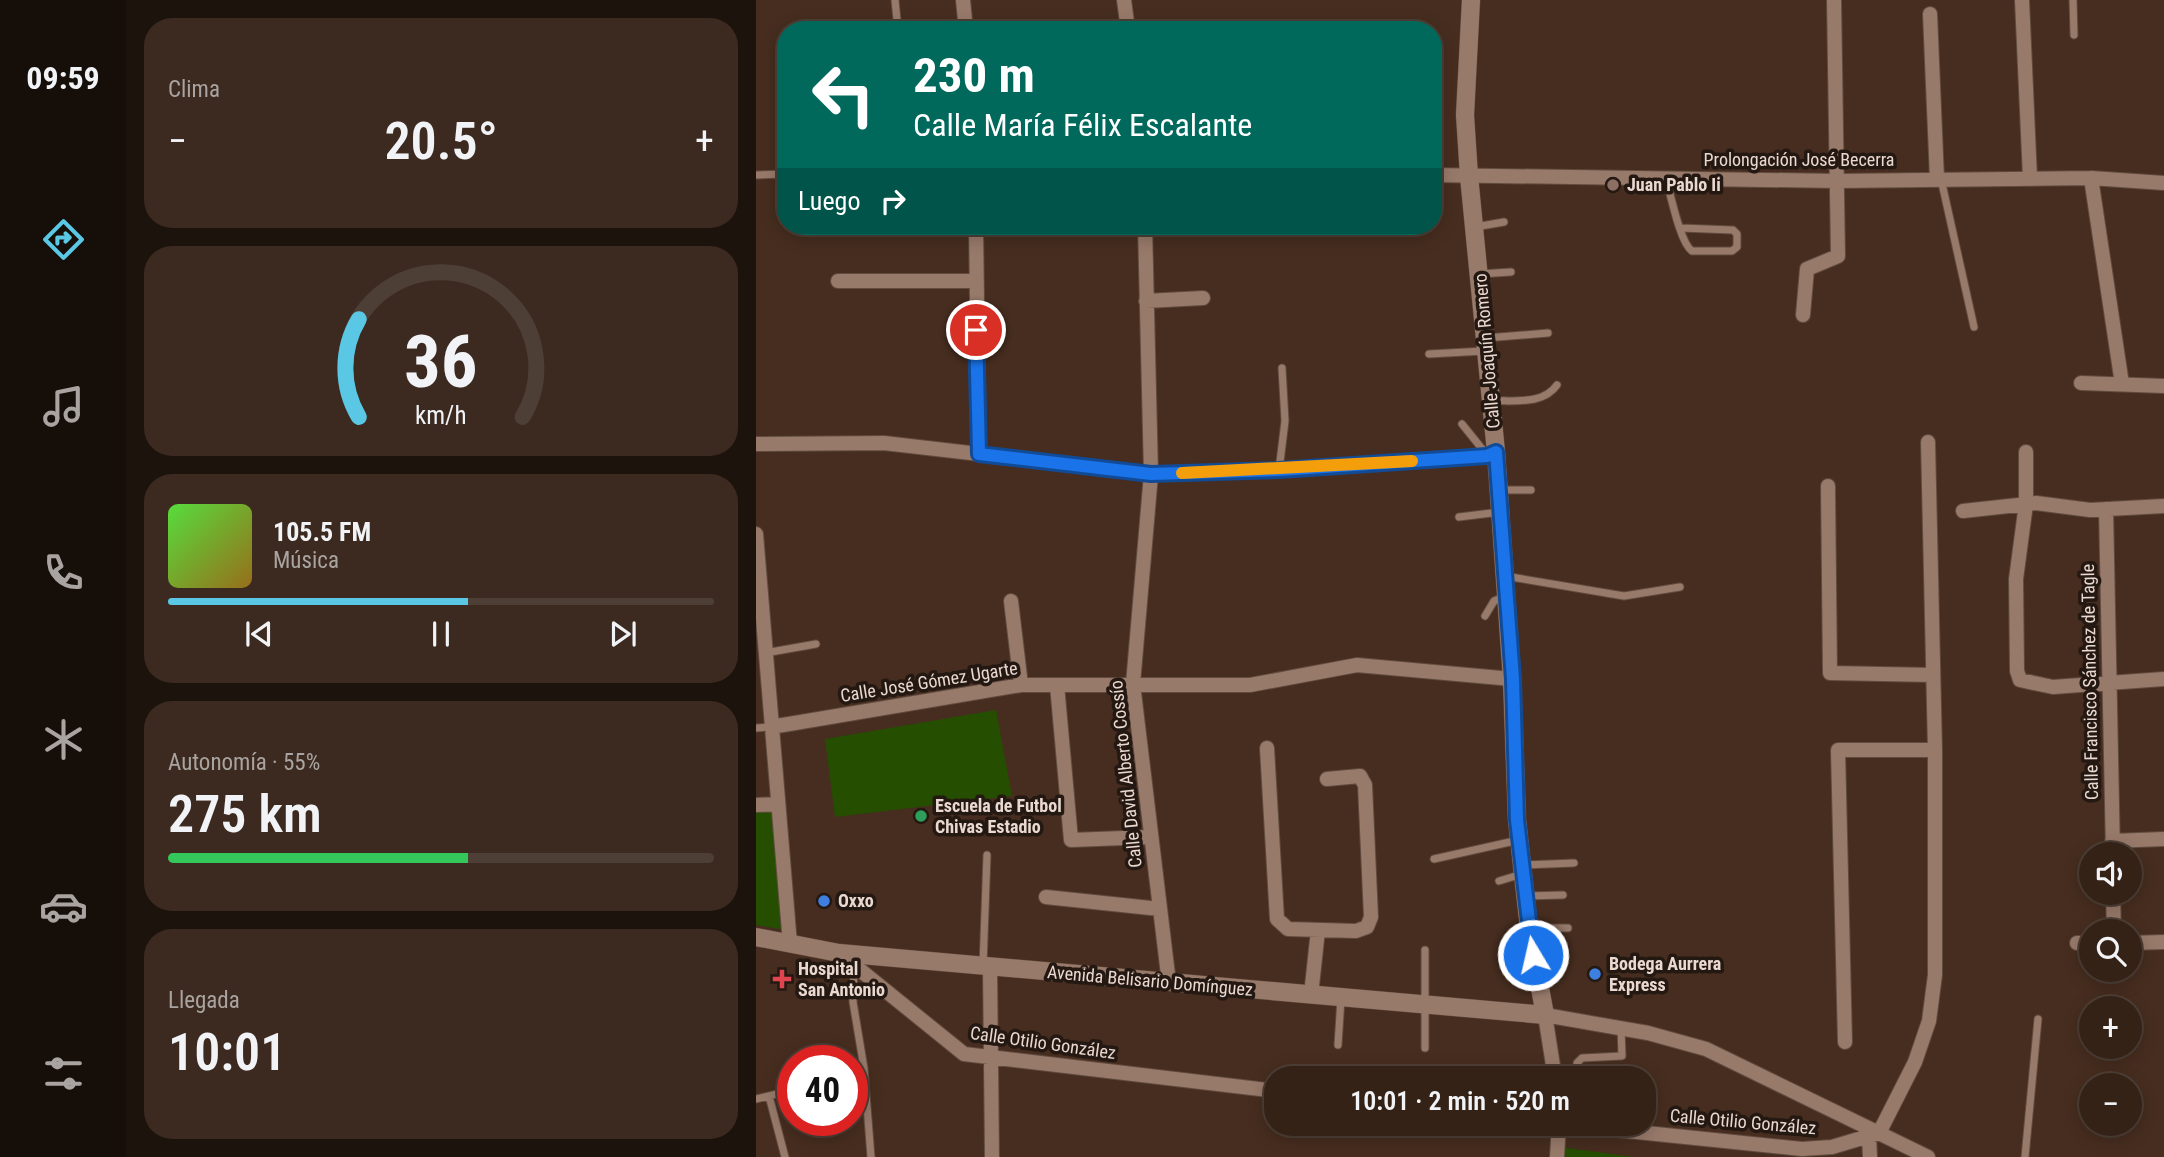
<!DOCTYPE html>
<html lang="es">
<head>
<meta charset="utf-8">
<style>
	body { margin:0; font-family:"Roboto Condensed",sans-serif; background:#3c2a20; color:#f1f3f6; height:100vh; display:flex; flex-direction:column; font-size:26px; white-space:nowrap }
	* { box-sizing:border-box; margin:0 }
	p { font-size:23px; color:#a9a4a1 }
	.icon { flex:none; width:38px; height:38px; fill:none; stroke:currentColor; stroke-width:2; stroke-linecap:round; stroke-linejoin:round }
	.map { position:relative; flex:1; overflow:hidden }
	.details { display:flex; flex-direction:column; gap:18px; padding:18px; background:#1d130d; width:630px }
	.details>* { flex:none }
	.banner { position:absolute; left:21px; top:21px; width:665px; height:214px; border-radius:28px; box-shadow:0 4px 18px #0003,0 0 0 2px #4e3f36; background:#00695c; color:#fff; overflow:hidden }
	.tools { position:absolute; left:1323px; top:842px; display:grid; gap:14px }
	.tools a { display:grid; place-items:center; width:63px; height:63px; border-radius:50%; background:#342217; box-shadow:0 4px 18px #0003,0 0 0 2px #4e3f36; font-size:35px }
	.speed { position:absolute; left:21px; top:1045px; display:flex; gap:14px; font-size:35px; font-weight:700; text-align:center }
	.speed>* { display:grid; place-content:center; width:91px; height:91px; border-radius:50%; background:#342217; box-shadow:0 4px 18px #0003,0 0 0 2px #4e3f36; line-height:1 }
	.speed .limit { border:10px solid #d22; background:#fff; color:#111 }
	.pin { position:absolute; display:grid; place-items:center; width:60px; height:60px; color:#fff; margin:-30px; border:4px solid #fff; border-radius:50%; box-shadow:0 2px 7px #0007 }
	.me { position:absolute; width:77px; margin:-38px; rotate:351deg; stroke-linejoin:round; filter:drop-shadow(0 0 5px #0008) }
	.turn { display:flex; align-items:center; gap:24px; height:147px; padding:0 21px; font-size:32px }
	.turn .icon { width:91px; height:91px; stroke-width:2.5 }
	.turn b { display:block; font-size:49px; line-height:60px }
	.then { display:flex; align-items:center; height:66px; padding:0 21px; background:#0003; gap:14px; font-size:26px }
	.big { font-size:52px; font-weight:600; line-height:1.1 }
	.details .card { flex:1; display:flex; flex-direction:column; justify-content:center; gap:10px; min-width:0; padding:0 24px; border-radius:28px; background:#3c2a20 }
	.details .dial { align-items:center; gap:0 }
	.dial svg { height:182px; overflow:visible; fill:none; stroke:#4e3f36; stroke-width:7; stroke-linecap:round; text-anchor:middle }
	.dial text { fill:#f1f3f6; stroke:none }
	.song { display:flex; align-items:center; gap:21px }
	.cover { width:84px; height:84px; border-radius:10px; background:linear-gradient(135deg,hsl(110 70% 55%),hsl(40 70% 35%)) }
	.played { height:7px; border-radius:4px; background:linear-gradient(90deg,#5ac8e5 55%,#4e3f36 55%) }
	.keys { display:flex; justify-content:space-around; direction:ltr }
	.heat { display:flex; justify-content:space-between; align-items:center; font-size:38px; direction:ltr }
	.charge { height:10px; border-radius:5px; background:linear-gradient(90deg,#34c759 55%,#4e3f36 0) }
	.trip { position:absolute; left:508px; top:1066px; width:392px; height:70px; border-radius:28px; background:#342217; box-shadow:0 4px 18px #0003,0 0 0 2px #4e3f36; font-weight:600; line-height:70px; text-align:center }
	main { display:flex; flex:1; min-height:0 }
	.menu { display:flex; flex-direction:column; width:126px; justify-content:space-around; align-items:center; background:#150e09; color:#a9a4a1 }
	.menu .icon { width:49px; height:49px }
	.menu .current { color:#5ac8e5 }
	.menu b { font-size:32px; color:#f1f3f6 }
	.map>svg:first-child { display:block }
</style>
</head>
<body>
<main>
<nav class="menu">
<b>09:59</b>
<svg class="icon current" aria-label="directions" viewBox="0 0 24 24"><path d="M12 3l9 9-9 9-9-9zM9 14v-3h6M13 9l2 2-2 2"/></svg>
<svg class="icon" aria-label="music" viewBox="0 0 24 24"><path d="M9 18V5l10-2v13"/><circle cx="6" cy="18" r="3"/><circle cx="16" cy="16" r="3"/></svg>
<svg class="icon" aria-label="phone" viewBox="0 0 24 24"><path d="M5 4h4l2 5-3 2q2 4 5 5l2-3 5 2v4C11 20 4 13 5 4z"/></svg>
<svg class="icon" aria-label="climate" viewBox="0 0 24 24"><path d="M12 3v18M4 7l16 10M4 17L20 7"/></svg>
<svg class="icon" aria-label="car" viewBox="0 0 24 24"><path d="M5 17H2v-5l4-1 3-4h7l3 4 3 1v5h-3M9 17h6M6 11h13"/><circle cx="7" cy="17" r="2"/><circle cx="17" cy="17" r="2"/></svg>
<svg class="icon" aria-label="filters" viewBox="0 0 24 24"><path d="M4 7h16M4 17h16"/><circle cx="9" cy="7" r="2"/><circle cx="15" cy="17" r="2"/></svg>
</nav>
<section class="details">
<div class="card"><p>Clima</p>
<div class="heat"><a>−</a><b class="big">20.5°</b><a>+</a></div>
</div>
<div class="card dial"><svg viewBox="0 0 100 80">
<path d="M14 69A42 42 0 1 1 86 69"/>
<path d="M14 69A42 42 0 0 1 14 26" stroke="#5ac8e5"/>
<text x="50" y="56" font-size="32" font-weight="700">36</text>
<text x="50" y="72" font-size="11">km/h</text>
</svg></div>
<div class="card">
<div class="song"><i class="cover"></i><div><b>105.5 FM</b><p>Música</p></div></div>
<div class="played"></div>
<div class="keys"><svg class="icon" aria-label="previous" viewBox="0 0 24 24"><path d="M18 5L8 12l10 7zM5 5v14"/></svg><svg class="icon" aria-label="pause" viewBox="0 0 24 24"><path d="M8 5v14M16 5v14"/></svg><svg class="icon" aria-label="next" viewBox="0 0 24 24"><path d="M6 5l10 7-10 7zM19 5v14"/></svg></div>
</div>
<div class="card"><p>Autonomía · 55%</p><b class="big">275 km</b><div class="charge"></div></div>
<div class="card"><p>Llegada</p><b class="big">10:01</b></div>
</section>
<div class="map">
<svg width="1408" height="1157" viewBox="0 0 1408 1157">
	<rect width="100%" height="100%" fill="#462d1f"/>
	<!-- green -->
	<path fill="#254e00" d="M240,710L256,796L79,817L69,739Z
		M16,811L29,930L0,925V812Z
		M804,1147L878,1157H804Z"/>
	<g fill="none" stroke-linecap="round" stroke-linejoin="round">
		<defs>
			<path id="lane" d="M139,0L142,30
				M1317,0L1318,35
				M0,175L30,174
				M910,179C915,195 924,243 936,251H976L981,247V234L977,230L925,228
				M1185,179L1218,327
				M719,227L748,222
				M724,274L755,272
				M730,338L792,333
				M673,354L728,351
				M735,401C759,400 787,405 801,385
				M706,424L731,455
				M523,470L529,421L526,368
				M745,490H775
				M703,517L744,512
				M749,576L868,596L924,587
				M729,616L738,601L750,596
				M9,653L60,644
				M0,728L15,727
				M678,859L763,840
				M766,865L818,863
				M743,881L766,874
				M770,896L807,895
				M775,928H812
				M779,955L806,952
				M227,966L231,855
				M98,967L97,1002L108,1068L115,1157
				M582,1045L585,998
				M669,1048V950
				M96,1072L108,1068
				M822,1078L821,1063L826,1058L866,1056L865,1028
				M13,1096L29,1157
				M0,1099L37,1090
				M1269,1157L1282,1019"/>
			<path id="street" d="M207,0L210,30
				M368,0L372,30
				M1266,0L1274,178
				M1174,14L1181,179
				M677,175L1081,181L1335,178L1408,183
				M1335,178L1366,384
				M220,226L223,454
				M389,226L395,474L377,684L413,983
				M82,281H219
				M390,301L447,298
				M1047,315L1051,269L1082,256L1078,0
				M1325,383L1408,386
				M0,444L128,443L395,474L523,470L731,456L740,452
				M1270,452V504L1260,579L1261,671L1264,680L1297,687L1408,679
				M1072,486L1074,673L1177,675
				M1350,509L1357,854
				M1207,511L1280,503L1334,510L1408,506
				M0,534L34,944
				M255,601L265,685
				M301,685L315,840L394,837
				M15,727L265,685H494L601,665L756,679
				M511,748L521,919L532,929L600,931L611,927L615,917L609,785L604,776L571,779
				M0,805L21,804
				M1356,841L1408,839
				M1357,892L1358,931
				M290,897L404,909
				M1321,943H1335
				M1374,943L1408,942
				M83,953L208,1054L520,1091
				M234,967L236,1157
				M555,995L562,930
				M1089,1042L1082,750H1179
				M799,1078L789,1015L892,1033L950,1049L1172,1157
				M803,1124L1046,1149L1076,1147L1123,1133L1159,1062L1173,1021L1179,975V750L1172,442
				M1113,1136L1114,1157
				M801,1157L803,1124"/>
			<path id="secondary" d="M0,937L83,953L789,1015L773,928L761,820L756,679L740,452L713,176L709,115L715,0"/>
		</defs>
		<!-- lane casing -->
		<use href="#lane" stroke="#614b3f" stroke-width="9"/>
		<!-- street casing -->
		<use href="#street" stroke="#614b3f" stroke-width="16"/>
		<!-- secondary casing -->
		<use href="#secondary" stroke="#614b3f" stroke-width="19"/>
		<!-- lane -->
		<use href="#lane" stroke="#987a6a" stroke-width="7"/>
		<!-- street -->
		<use href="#street" stroke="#987a6a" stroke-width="14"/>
		<!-- secondary -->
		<use href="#secondary" stroke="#987a6a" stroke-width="18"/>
	</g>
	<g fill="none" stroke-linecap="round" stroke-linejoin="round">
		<defs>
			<path id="route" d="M220,330L223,454L395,474L523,470L731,456L740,452L757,679L761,820L777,955"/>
		</defs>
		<!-- route casing -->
		<use href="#route" stroke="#114b97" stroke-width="18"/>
		<!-- route -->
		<use href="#route" stroke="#1a73e8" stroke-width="12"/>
		<!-- slow -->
		<path stroke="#f59e0b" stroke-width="12" d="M426,473L656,461"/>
	</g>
	<!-- markers -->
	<circle fill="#8d6e63" stroke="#241812" stroke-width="2.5" cx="857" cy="185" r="7"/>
	<circle fill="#2e9e5b" stroke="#241812" stroke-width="2.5" cx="165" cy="816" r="7"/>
	<g fill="#3f7fe0" stroke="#241812" stroke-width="2.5">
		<circle cx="68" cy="901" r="7"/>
		<circle cx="839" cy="974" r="7"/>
	</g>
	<path fill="#e0444e" stroke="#241812" stroke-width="2.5" d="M22.5 968.5h7v7h7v7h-7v7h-7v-7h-7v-7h7z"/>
	<g text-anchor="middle" stroke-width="7" stroke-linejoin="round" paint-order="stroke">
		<!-- street labels -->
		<g font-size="18" fill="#ead9d0" stroke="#241812">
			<text x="1043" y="166">Prolongación José Becerra</text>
			<text transform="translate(731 351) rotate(-95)" y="6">Calle Joaquín Romero</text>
			<text transform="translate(173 682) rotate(-9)" y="6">Calle José Gómez Ugarte</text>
			<text transform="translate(1334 682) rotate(-91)" y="6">Calle Francisco Sánchez de Tagle</text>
			<text transform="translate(370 774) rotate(-96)" y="6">Calle David Alberto Cossío</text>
			<text transform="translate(394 981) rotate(5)" y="6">Avenida Belisario Domínguez</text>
			<text transform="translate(287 1043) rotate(8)" y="6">Calle Otilio González</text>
			<text transform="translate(987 1122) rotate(5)" y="6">Calle Otilio González</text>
		</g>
		<!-- poi labels -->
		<g font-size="18" font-weight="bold" fill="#ead9d0" stroke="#241812" text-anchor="start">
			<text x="871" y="191">Juan Pablo Ii</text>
			<text x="179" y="812">Escuela de Futbol<tspan x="179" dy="21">Chivas Estadio</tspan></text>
			<text x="82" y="907">Oxxo</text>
			<text x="853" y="970">Bodega Aurrera<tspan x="853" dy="21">Express</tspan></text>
			<text x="42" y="975">Hospital<tspan x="42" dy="21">San Antonio</tspan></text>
		</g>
	</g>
</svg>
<div class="tools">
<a><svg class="icon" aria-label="sound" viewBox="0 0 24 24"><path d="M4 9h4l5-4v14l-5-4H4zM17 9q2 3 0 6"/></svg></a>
<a><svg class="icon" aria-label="search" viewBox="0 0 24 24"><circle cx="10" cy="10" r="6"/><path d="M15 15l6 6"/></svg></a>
<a>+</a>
<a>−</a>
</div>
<div class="speed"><div class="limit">40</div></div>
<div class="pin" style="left:220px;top:330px;background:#d93025"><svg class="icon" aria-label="arrive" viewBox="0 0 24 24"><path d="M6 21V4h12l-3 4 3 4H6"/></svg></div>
<svg class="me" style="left:777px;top:955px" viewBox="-20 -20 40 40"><circle r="17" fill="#1a73e8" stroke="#fff" stroke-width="3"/><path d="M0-11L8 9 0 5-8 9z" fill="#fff"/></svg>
<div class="trip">10:01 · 2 min · 520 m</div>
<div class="banner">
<div class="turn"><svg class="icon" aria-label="left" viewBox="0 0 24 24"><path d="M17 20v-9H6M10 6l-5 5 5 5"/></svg><div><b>230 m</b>Calle María Félix Escalante</div></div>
<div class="then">Luego<svg class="icon" aria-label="right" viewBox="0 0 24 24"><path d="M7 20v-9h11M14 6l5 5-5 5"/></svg></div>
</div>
</div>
</main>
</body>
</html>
